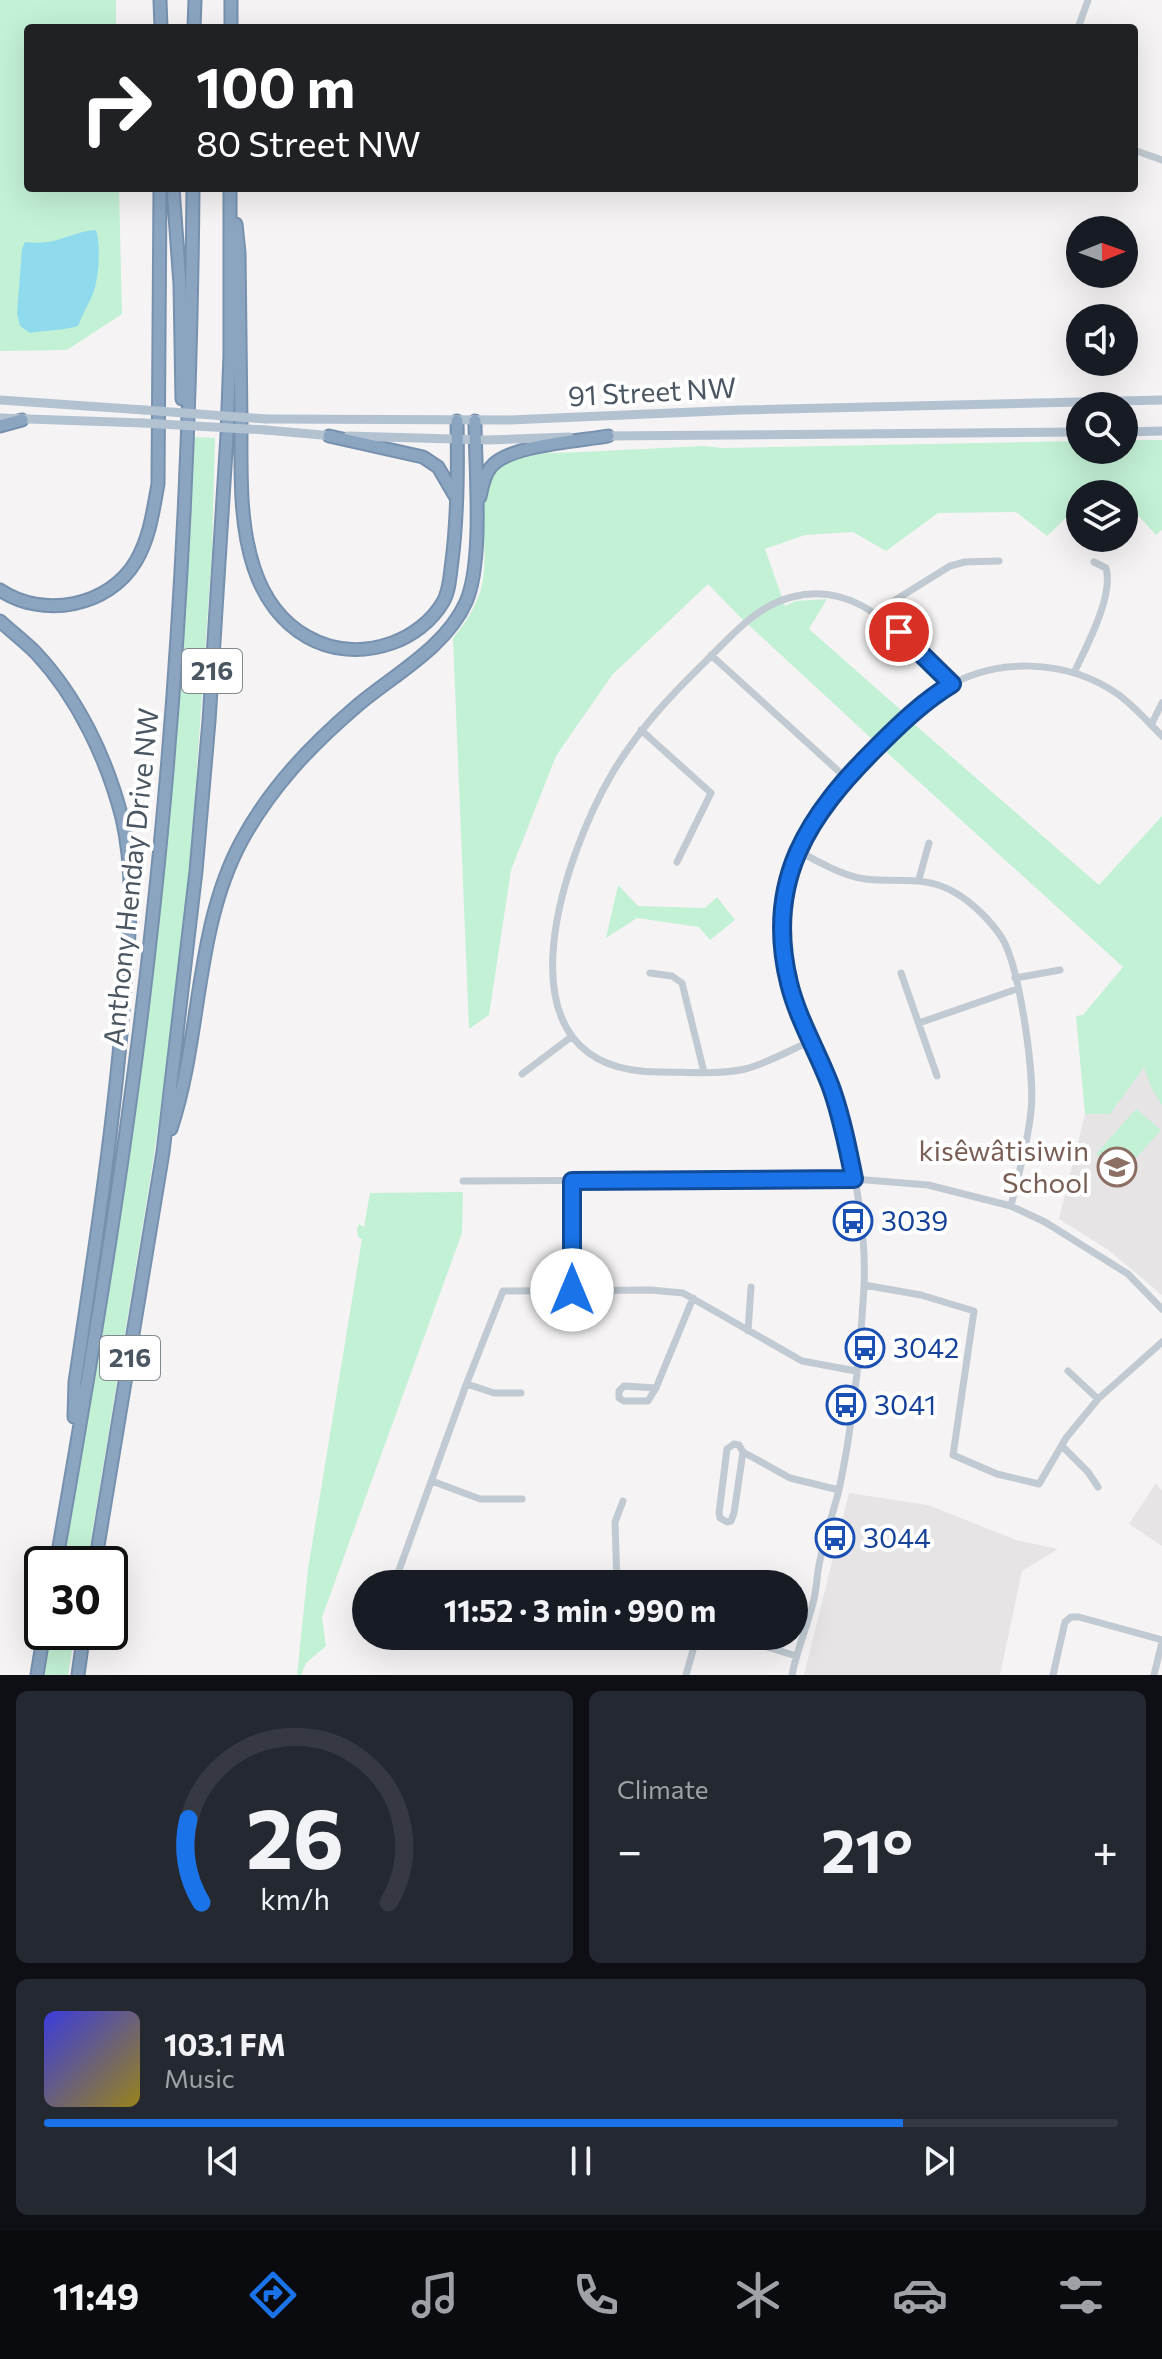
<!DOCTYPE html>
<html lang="en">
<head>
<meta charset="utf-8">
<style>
	body { margin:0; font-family:Commissioner,sans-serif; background:#242831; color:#f1f3f6; height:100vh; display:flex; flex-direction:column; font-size:30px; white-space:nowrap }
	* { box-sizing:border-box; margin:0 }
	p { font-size:26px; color:#9ea1a6 }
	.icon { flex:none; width:44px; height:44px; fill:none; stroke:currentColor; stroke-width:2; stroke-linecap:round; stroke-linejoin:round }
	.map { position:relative; height:1675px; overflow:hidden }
	.drawer { display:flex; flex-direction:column; gap:16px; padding:16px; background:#0d0f14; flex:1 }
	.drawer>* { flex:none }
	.guide { position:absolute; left:24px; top:24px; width:1114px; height:168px; border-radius:8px; box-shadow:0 8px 32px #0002; background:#202124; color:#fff; overflow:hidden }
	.needle { width:52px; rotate:89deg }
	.fabs { position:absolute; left:1066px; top:216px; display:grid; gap:16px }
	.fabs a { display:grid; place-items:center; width:72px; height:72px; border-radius:50%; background:#171b24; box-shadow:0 8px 32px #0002; font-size:40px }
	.speed { position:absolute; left:24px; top:1546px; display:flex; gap:16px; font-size:40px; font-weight:700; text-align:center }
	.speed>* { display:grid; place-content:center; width:104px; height:104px; border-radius:50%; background:#171b24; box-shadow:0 8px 32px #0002; line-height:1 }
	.speed .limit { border:4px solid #111; border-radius:12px; background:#fff; color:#111 }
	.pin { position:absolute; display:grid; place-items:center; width:68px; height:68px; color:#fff; margin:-34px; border:4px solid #fff; border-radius:50%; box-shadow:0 2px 8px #0007 }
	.me { position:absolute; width:88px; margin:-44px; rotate:0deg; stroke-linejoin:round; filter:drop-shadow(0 0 6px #0008) }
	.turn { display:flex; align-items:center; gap:28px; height:168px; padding:0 40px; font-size:36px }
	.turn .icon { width:104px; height:104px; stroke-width:2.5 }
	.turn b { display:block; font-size:56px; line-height:68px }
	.big { font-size:60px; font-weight:700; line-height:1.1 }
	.drawer .tile { flex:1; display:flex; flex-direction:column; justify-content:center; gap:12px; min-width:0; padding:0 28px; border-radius:12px; background:#242831 }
	.drawer .dial { align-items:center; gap:0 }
	.dial svg { height:208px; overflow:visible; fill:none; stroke:#363941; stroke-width:7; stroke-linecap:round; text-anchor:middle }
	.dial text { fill:#f1f3f6; stroke:none }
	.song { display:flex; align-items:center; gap:24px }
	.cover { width:96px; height:96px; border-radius:12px; background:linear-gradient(135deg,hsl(240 70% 55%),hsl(50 70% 35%)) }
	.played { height:8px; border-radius:4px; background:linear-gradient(90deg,#1a73e8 80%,#363941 80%) }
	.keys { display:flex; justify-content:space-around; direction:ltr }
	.heat { display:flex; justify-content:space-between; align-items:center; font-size:44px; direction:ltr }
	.drawer .tiles { flex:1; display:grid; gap:16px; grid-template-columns:1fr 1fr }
	.tile:last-child { grid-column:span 2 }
	.trip { position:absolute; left:352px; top:1570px; width:456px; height:80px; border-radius:40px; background:#171b24; box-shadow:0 8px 32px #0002; font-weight:700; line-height:80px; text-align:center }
	.tabs { display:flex; height:128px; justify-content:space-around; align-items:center; background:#090b0e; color:#9ea1a6 }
	.tabs .icon { width:56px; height:56px }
	.tabs .selected { color:#1a73e8 }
	.tabs b { font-size:36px; color:#f1f3f6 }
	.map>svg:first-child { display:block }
</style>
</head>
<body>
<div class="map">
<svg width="1162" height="1675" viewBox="0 0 1162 1675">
	<rect width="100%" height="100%" fill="#f5f3f3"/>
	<!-- education -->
	<path fill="#e6e4e5" d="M1162,1041V1295L1107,1249L1059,1219L1085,1114L1110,1113Z
		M1156,1483L1162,1491V1546L1129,1524Z
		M849,1493L928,1505L1016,1540L1058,1549L1022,1571L1000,1675H804Z"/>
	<!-- green -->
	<path fill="#c3f1d5" d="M0,0H116V28H28V188H119L122,314L67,350L0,351Z
		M193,437L215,438L212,551L189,881L170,1045L151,1174L87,1564H59L150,991L170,802Z
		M1124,440H1162V530L1156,535L1133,510H1124V494H1080V511H1073L1047,536L1016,512L938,513L886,551L853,532L805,535L765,549L785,606L796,601L827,599L809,629L902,711L873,740L740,617L708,584L612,675L556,756L511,870L489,1015L469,1029L453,638C466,623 477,605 482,585C492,541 465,471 519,457C538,452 561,453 581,452C622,450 663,448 704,446L722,448L1080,441V450H1124Z
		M914,724L1099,885L1162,816V1105L1152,1089L1144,1067L1110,1114H1085L1076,1016L1083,1015L1123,967L883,749Z
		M618,885L638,906L705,908L717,897L735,920L710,940L699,927L637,918L606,938Z
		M1136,1109L1161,1130L1120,1176L1096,1154Z
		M463,1192L462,1233L322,1617L326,1646L306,1663L301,1675H297L308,1569L362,1239L358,1237L357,1229L359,1224L364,1227L370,1193Z
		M49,1632H75L68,1675H44Z"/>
	<!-- water -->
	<path fill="#90daee" d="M96,230C101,246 99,281 92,296C87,307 82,315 78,326C62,331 46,330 30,333L20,326L17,313L22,249L25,242C59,246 68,232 96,230Z"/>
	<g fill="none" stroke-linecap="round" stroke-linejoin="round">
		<defs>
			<path id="highway" d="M160,0L161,28
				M194,28L195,0
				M231,28V0
				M173,188L180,284L182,399
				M236,224L239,253C240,309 240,366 241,423C241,471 239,523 254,568C274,629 329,665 392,643C412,636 432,621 443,602C450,590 450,574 452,561C458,514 458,468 457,421
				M0,426L22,420
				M329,436L423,457L438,467L455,496
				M480,497C482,487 484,475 491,467C508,445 581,441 608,436
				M0,590C43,619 109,607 136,561C150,537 153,511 158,484L160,188
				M0,621C12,632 25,642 36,653C78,698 107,759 122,818C136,878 129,937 124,998C114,1127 94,1255 75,1382L74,1417
				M171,1129C202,1036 194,930 241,842C270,788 311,745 358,705C395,674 446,647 466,602C484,561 475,468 475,421
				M56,1564C93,1352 129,1138 152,924C179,680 191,434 193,188
				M95,1564L163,1152L196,871L209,721L227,435L230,354V188
				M37,1675L44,1632
				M78,1675L84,1632"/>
		</defs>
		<!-- highway casing -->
		<use href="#highway" stroke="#7690ad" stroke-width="15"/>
		<!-- minor -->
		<path stroke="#c1cad2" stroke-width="7" d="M1078,28L1088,0
			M1134,150L1162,160
			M876,612L950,566L965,562L999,561
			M711,655L846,778
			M1074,673C1086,647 1114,596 1106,568L1094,562
			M1151,725L1162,703
			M641,730L711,793L677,862
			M797,851C819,861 841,876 865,879C896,883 925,875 954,892C972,902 991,921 1002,938C1020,968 1035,1076 1031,1111C1028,1143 1018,1175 1011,1206
			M919,879L929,843
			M650,973L672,976L682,983L704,1072
			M901,973L937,1076
			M1015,978L1060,970
			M919,1023L1017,989
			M811,1041C790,1050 768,1063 745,1069C718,1075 688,1072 660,1072C489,1073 561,860 613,772C639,729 671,695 706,661C731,636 756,606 792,597C845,583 882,616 918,650C930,660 944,670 952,684
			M522,1074L571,1037
			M463,1181L854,1179L928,1185L1011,1206L1045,1222L1128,1274L1162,1309
			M572,1181V1290
			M864,1285L921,1295L974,1311L953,1455L997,1474L1039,1484L1066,1438L1098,1399L1162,1342
			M748,1331L751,1287
			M1068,1371L1098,1399
			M467,1384L494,1393H521
			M624,1386L656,1388L648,1401H624L619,1398V1391Z
			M656,1388L693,1298
			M734,1444L739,1445L743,1452L734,1513L731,1521L727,1522L720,1518L719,1513L727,1449Z
			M1062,1446L1088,1472L1098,1487
			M743,1452L790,1478L839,1490
			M432,1481L480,1499H522
			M394,1584L466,1385L503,1291L651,1290L683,1293L802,1361L856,1371
			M617,1584L615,1522L623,1501
			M733,1636L796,1656
			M686,1675L697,1636
			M792,1675C797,1649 808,1625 814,1599C817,1586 817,1573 820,1560C825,1536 833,1513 839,1490C853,1424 860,1354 864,1287C867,1226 852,1151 833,1093C812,1032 776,978 783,911C791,845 825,799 870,754C892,732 914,709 939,692C992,656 1067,658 1119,695C1135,707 1148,722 1162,736
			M1053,1675L1065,1622L1071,1617H1079L1162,1640
			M1154,1675L1162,1642"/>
		<!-- major -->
		<path stroke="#b3c2d1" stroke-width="9" d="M0,400L144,410
			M0,418L143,423
			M266,419L510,420L740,410L1162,400
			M266,430L333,436
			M1124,432L1162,431
			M348,436L488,440L569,437
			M603,436L1080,432"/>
		<!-- highway -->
		<use href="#highway" stroke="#8ba5c1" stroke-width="11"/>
		<!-- major-bridge -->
		<path stroke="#b3c2d1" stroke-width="9" d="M144,410L266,419
			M143,423L266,430"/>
	</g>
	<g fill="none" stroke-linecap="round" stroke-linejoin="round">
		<defs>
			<path id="route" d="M572,1290V1181L854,1179C848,1149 842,1119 832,1090C819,1054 798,1020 789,983C764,881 808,815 878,746C901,723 924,701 952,684L899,632"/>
		</defs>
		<!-- route casing -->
		<use href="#route" stroke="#114b97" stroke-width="20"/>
		<!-- route -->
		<use href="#route" stroke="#1a73e8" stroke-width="14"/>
	</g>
	<!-- icons -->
	<defs>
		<symbol id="school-ring" viewBox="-11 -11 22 22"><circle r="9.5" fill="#fff" stroke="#8d6e63" stroke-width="1.5"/><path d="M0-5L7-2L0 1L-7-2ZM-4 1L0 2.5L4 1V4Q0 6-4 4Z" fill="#8d6e63"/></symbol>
		<symbol id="bus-ring" viewBox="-11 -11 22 22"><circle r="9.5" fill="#fff" stroke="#1a4fb4" stroke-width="1.5"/><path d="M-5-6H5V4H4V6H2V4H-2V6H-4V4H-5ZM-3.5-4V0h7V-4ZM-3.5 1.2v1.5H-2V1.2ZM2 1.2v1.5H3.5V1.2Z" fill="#1a4fb4"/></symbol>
	</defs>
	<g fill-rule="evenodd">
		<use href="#school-ring" x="1095" y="1145" width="44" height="44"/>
		<use href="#bus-ring" x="831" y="1199" width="44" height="44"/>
		<use href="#bus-ring" x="843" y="1326" width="44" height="44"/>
		<use href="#bus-ring" x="824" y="1383" width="44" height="44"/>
		<use href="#bus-ring" x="813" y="1516" width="44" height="44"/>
	</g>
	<g text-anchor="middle" stroke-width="8" stroke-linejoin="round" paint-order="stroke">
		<!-- shield labels -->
		<g fill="#fff" stroke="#808990" stroke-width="2">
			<rect x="182" y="649" width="60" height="44" rx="6"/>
			<rect x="100" y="1336" width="60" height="44" rx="6"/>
		</g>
		<g font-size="26" font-weight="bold" fill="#4a5661">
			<text x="212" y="680">216</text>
			<text x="130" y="1367">216</text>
		</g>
		<!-- street labels -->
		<g font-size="28" fill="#4a5661" stroke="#fff">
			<text transform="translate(652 392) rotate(-3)" y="10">91 Street NW</text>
			<text transform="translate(131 877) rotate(-84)" y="10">Anthony Henday Drive NW</text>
		</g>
		<!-- education labels -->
		<g font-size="28" fill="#785e54" stroke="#fff" text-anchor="end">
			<text x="1089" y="1161">kisêwâtisiwin<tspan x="1089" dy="32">School</tspan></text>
		</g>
		<!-- transit labels -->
		<g font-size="28" fill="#164399" stroke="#fff" text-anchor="start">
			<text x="881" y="1231">3039</text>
			<text x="893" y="1358">3042</text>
			<text x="874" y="1415">3041</text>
			<text x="863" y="1548">3044</text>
		</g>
	</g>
</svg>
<div class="fabs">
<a><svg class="needle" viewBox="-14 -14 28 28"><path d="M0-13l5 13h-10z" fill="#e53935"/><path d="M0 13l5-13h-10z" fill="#9ea1a6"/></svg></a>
<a><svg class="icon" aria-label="sound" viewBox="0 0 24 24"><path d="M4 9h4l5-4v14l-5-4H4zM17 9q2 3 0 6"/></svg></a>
<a><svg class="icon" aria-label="search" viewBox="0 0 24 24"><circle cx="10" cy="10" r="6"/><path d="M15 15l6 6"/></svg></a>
<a><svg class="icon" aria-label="layers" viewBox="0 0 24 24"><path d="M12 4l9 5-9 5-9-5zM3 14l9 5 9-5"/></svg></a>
</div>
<div class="speed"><div class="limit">30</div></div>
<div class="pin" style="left:899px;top:632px;background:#d93025"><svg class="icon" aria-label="arrive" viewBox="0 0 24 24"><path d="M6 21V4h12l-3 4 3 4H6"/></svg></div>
<svg class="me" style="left:572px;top:1290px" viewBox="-20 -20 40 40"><circle r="19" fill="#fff"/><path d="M0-13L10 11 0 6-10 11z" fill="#1a73e8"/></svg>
<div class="trip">11:52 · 3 min · 990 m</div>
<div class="guide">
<div class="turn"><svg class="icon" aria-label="right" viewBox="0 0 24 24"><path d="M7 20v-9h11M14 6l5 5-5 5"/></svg><div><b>100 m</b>80 Street NW</div></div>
</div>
</div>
<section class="drawer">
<div class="tiles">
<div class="tile dial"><svg viewBox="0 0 100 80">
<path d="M14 69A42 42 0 1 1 86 69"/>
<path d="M14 69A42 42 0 0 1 9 37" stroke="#1a73e8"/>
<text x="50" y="56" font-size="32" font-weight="700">26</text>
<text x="50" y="72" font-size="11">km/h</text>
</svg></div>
<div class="tile"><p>Climate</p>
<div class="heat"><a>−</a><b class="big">21°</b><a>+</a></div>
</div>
<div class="tile">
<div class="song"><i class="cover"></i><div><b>103.1 FM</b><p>Music</p></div></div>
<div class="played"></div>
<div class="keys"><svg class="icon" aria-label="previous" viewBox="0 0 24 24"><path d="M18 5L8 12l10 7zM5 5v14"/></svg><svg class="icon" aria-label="pause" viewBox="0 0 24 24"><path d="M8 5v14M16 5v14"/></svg><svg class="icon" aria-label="next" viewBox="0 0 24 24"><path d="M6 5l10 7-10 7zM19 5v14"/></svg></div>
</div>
</div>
</section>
<nav class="tabs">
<b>11:49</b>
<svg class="icon selected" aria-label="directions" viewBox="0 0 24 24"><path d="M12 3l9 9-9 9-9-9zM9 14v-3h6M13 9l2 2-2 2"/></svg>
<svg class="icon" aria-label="music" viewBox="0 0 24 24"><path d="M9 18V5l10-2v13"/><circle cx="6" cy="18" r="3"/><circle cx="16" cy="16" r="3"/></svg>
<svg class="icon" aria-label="phone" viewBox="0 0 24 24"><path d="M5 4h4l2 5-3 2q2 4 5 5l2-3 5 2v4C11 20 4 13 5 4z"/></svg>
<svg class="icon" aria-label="climate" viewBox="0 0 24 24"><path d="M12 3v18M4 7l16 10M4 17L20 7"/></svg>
<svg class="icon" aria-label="car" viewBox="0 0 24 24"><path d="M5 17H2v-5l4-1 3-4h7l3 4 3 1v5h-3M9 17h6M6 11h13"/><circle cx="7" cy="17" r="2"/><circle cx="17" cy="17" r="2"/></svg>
<svg class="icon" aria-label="filters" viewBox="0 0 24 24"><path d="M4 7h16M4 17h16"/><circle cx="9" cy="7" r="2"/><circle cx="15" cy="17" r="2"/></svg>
</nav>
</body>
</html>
